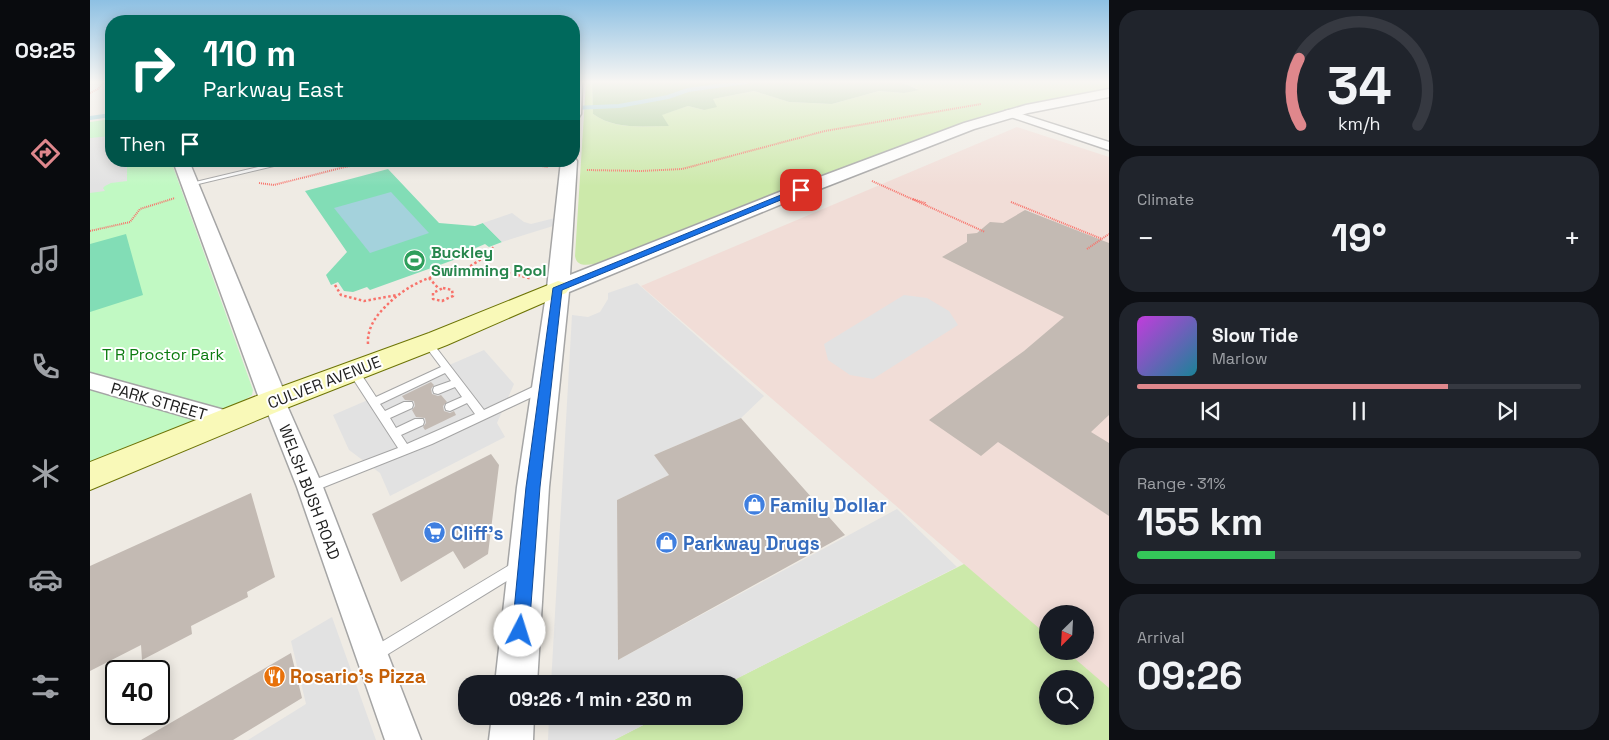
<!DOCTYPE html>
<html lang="en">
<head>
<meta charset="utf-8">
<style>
	body { margin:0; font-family:"Space Grotesk",sans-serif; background:#20242c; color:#f1f3f6; height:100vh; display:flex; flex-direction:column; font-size:19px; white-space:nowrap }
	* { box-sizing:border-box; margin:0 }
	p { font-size:16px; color:#9ea1a6 }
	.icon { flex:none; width:28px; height:28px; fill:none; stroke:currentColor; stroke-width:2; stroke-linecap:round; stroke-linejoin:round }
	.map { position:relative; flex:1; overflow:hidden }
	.panel { display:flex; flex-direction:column; gap:10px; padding:10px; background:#0d0f14; width:500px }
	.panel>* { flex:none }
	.top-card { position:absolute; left:15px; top:15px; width:475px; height:152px; border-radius:20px; box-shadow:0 2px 12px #0003; background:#00695c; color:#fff; overflow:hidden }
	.needle { width:32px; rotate:204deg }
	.controls { position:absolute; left:949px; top:605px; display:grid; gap:10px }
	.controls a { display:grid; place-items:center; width:55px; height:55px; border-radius:50%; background:#171b24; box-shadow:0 2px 12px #0003; font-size:25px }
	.speed { position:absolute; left:15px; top:660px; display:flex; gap:10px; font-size:25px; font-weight:700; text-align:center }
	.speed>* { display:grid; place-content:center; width:65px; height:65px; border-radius:50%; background:#171b24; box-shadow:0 2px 12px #0003; line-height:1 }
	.speed .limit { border:2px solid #111; border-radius:8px; background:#fff; color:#111 }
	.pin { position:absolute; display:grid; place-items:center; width:42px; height:42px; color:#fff; margin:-21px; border-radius:10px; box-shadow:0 2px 8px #0006 }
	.me { position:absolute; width:55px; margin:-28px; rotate:5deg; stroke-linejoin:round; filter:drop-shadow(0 0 4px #0008) }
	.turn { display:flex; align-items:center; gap:18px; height:105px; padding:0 15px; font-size:22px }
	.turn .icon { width:65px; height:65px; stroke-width:2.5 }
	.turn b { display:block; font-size:35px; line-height:42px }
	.then { display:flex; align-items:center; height:48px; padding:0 15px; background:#0003; gap:10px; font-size:19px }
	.big { font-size:38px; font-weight:700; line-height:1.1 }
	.panel .widget { flex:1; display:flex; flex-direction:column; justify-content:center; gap:8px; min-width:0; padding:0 18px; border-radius:20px; background:#20242c }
	.panel .dial { align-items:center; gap:0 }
	.dial svg { height:130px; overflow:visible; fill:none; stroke:#363941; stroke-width:7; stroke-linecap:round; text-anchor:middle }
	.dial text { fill:#f1f3f6; stroke:none }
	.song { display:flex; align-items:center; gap:15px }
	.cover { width:60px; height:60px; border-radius:8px; background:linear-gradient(135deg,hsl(290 70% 55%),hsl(190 70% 35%)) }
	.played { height:5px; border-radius:2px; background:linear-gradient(90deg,#df878c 70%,#363941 70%) }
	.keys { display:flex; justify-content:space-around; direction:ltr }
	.heat { display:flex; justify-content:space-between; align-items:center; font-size:28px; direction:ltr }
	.charge { height:8px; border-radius:4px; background:linear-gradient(90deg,#34c759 31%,#363941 0) }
	.trip { position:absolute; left:368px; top:675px; width:285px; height:50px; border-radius:20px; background:#171b24; box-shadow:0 2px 12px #0003; font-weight:700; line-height:50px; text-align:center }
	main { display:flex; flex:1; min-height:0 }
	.menu { display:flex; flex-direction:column; width:90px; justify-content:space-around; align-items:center; background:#090b0e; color:#9ea1a6 }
	.menu .icon { width:35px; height:35px }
	.menu .selected { color:#df878c }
	.menu b { font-size:22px; color:#f1f3f6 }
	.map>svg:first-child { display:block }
</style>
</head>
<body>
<main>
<nav class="menu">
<b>09:25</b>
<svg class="icon selected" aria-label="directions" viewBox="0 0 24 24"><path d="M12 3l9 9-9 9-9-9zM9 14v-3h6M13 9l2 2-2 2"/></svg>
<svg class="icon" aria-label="music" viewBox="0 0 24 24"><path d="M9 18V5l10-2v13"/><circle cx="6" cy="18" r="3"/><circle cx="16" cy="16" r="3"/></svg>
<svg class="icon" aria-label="phone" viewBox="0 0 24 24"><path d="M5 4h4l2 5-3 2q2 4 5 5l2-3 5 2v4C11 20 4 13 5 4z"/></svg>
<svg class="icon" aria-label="climate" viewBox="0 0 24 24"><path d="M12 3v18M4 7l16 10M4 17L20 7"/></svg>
<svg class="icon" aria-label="car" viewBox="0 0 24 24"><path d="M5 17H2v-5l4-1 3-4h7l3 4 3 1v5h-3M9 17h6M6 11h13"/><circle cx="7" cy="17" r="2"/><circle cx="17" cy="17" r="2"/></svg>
<svg class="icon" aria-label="filters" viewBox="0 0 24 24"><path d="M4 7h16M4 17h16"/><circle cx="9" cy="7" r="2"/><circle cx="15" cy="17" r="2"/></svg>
</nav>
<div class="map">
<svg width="1019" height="740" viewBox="0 0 1019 740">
	<rect width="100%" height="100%" fill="#efebe4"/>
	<!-- military -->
	<path fill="#f1ddd7" d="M927,127L1019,157V689L975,651H995V614H958L957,636L551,286Z"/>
	<!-- grass -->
	<path fill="#cce9aa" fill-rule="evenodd" d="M496,82H502L503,114C525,130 552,126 579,126L571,115L598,106L614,110L623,99L664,91L699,102L742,104L789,91L814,93L828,89L812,83L819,82H1019V89L936,104L880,120L666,200L505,264C496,265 487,267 485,256Z
		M874,564L957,635L958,651H976L1019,688V740H524L571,716H644V684H636ZM958,679H995V716H958Z"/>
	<!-- forest -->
	<path fill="#abce99" d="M502,82H819L813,83L829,90L814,93L789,91L742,104L699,102L664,91L623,99L627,107L614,110L598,106L572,115L579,126C553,126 525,130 503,114Z"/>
	<!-- park -->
	<path fill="#c1f9c3" d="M21,119V161H81L163,390L162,395L147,405L0,462V122Z"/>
	<!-- pitch -->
	<path fill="#82ddb6" d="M298,169L349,223L385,226L393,223L412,242L399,247L395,244L381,250L383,253L280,290L277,287L263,292L254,291L248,282L241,285L236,275L257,252L215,191Z
		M36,234L53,295L0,312V244Z"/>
	<!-- parking -->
	<path fill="#e2e2e2" d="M21,136V161H37V181L21,183L15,186L13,188L15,191L0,193V138Z
		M422,213L434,222L441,224L465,218L463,226L412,242L393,223Z
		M547,283L674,396L651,418L564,455L579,475L527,500L528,660L807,509L867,567L636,684H461L482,315L498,317L510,312L518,299V293Z
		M814,295L837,298L859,311L868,325L783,379L760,375L738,360L734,344Z
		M394,350L424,384L407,423L415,437L300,496L290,473L259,450L243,415Z
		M242,617L286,740H158L216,704L201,641Z
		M459,716H571L524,740H458Z"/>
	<!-- water -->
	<path fill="#a4d2dc" d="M301,192L339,233L280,253L244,208Z"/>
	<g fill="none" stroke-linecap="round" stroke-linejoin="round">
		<!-- stream -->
		<path stroke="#a4d2dc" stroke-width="4" d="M484,108L529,106L578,97L598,90L656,82
			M0,118L21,115"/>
	</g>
	<!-- building -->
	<path fill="#c3bab3" d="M935,210L1019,243V415L1001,432L1019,443V516L908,442L891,456L839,420L934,351L974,317L852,257L877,242V234L887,233L900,222L913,223Z
		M341,382L344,385L341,389L342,394L348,396L351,395L357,402L353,406L354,411L360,413L364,411L366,415L335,430L333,427L336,423L335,418L326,417L322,410L325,406L324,401L315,400L312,396Z
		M651,418L755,535L528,660L527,500L579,475L564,455Z
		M401,454L409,465L398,554L374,569L363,551L311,582L282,514Z
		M161,493L185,577L157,592L158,597L101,626L102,634L52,660L51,645L0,671V566Z
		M201,653L212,698L143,740H51Z"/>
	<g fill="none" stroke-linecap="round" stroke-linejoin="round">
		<defs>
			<path id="service" d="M193,161H205L100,186L97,184Z
				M338,340L341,341L394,410L449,384H457L458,387L457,390L342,444L224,491L220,492L216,491L214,487L216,483L308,448L258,371L259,368H267L286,397L351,367L333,343ZM355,373L361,381L344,387L343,390L344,393L348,394L365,387L372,397L356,404L355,407L356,410L360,411L377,403L385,414L317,444L311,435L333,425L334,422L333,419H325L306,428L300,418L322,408L323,405L322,402H314L295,411L290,404Z
				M428,560L433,561L435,566L433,571L290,659L285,662L280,659L277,654L280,649Z"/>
			<path id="minor" d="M919,110L1019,142V150L915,115L913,113L915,111Z
				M0,373L138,411L146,414L150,420L146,426L138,429L0,389Z
				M184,393L192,395L195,401L233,487L331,740H295L207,487L173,401L176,395Z"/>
			<path id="tertiary" d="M484,82H492L491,114L489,117L484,118Z
				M1019,89V97L938,113L884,129L699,201L479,292L459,487L447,684H405L427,487L457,288L471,161H484V157L487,161L480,275L687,193L874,123L936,105Z
				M83,161H99L198,401L194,408L184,411L174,408L170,401Z
				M402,716H444L443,740H399Z"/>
			<path id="secondary" d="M468,281L476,283L480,288L476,293L357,345L194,409L0,490V462L174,393L339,333Z"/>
		</defs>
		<!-- service casing -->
		<use href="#service" stroke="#a5a5a5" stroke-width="2"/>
		<!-- minor casing -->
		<use href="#minor" stroke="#a5a5a5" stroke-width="3"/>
		<!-- tertiary casing -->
		<use href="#tertiary" stroke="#a5a5a5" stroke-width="3"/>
		<!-- secondary casing -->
		<use href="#secondary" stroke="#6d7406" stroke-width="2"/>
		<!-- path-far1 -->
		<path stroke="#f8736b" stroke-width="2" stroke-dasharray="1 1" stroke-linecap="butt" d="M0,93L8,89L14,82
			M417,161L458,167
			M497,170L551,171L592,169L735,131L891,104
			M782,181L895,232
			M169,183L184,185L255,167L289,161
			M823,199L835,203L836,206
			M921,202L1012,239
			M0,231L40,222L50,209L85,198
			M997,249L1019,234
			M399,255L403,247"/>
		<!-- path -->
		<path stroke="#f8736b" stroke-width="2.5" stroke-dasharray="2.5 2.5" stroke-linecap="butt" d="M376,269L399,254
			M339,278L349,289
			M245,285L251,295L274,301L307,295
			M353,288L362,290L363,296L352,301L343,299V293Z
			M278,344C277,329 285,317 295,307C334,266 391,263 442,279"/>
		<!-- service -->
		<use href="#service" fill="#fff" fill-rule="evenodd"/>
		<!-- minor -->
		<use href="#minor" fill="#fff" fill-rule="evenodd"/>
		<!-- tertiary -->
		<use href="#tertiary" fill="#fff" fill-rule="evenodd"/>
		<!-- secondary -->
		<use href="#secondary" fill="#f9f9b8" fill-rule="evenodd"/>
	</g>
	<!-- sky -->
	<linearGradient id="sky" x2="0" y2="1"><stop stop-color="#8dc0e3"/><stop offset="0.44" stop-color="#f8f6f3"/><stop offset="1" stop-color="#f8f6f3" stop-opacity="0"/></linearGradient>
	<rect width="1019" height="186" fill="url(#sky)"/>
	<!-- route -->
	<path fill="#1a73e8" stroke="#114b97" d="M708,188L715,190L472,290L450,487L439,631L436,637L430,639L424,637L422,631L436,487L463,288Z"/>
	<!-- icons -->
	<defs>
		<symbol id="stadium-disc" viewBox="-11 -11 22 22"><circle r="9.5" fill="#2e9e5b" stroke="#fff"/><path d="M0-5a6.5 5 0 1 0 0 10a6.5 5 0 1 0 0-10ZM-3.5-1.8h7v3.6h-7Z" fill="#fff"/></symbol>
		<symbol id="shop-disc" viewBox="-11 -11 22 22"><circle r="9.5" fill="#3f7fe0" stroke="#fff"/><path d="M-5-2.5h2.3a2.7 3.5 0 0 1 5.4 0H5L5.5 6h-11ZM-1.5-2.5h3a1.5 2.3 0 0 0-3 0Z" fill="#fff"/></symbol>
		<symbol id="supermarket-disc" viewBox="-11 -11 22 22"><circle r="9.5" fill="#3f7fe0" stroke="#fff"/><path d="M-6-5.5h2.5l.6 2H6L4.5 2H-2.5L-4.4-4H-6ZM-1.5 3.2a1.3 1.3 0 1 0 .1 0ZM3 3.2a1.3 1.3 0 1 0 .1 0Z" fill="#fff"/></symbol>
		<symbol id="restaurant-disc" viewBox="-11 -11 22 22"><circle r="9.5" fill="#e8710a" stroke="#fff"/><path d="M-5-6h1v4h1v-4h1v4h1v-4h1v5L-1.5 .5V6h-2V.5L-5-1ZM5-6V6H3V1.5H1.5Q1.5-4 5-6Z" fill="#fff"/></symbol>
	</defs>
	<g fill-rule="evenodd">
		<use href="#stadium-disc" x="312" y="248" width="25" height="25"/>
		<use href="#shop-disc" x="652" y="492" width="25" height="25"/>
		<use href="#supermarket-disc" x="332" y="520" width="25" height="25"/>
		<use href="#shop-disc" x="564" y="530" width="25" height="25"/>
		<use href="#restaurant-disc" x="172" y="664" width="25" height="25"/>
	</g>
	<g text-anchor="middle" stroke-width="4" stroke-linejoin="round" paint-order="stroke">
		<!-- leisure labels -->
		<g font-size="16" font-weight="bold" fill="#27864d" stroke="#fff" text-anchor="start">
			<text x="341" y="258">Buckley<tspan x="341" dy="18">Swimming Pool</tspan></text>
		</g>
		<!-- park labels -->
		<g font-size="16" fill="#0c7b10" stroke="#fff">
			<text x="73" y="360">T R Proctor Park</text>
		</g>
		<!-- street labels -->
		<g font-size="16" fill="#1e1e1e" stroke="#fff">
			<text transform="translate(234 382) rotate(-21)" y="6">CULVER AVENUE</text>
			<text transform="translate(69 401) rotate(16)" y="6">PARK STREET</text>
			<text transform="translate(220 492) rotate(69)" y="6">WELSH BUSH ROAD</text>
		</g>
		<!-- near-shop labels -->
		<g font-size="19" font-weight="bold" fill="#366cbe" stroke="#fff" text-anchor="start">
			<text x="680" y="512">Family Dollar</text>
			<text x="361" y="540">Cliff's</text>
			<text x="593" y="550">Parkway Drugs</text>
		</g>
		<!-- near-food labels -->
		<g font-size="19" font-weight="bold" fill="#c56008" stroke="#fff" text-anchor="start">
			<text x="200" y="683">Rosario's Pizza</text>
		</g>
	</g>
</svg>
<div class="controls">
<a><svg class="needle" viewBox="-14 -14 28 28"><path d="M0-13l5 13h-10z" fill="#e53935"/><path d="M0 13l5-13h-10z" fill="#9ea1a6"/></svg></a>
<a><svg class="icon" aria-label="search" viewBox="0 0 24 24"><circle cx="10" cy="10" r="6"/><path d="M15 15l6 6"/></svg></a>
</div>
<div class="speed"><div class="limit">40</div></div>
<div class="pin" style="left:711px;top:190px;background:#d93025"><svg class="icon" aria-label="arrive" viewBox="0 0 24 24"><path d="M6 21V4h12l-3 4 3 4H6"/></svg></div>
<svg class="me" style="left:430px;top:631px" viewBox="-20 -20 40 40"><circle r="19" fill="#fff"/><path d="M0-13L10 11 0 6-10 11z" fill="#1a73e8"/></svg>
<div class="trip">09:26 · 1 min · 230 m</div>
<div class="top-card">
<div class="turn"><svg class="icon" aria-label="right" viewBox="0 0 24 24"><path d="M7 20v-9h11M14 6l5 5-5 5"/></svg><div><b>110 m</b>Parkway East</div></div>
<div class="then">Then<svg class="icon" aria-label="arrive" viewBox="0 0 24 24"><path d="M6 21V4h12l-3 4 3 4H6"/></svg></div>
</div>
</div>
<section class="panel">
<div class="widget dial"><svg viewBox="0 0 100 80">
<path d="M14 69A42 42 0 1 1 86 69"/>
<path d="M14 69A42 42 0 0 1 13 28" stroke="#df878c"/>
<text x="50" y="56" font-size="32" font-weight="700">34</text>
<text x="50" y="72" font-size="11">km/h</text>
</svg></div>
<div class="widget"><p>Climate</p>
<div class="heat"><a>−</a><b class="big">19°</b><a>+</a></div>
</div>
<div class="widget">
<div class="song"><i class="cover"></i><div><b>Slow Tide</b><p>Marlow</p></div></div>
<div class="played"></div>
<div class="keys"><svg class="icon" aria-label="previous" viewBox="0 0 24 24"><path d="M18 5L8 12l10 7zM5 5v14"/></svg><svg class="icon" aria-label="pause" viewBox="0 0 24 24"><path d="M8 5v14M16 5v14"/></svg><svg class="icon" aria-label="next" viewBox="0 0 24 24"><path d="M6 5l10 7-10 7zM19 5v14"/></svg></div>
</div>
<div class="widget"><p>Range · 31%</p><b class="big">155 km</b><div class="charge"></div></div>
<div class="widget"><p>Arrival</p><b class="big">09:26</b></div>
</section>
</main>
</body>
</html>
